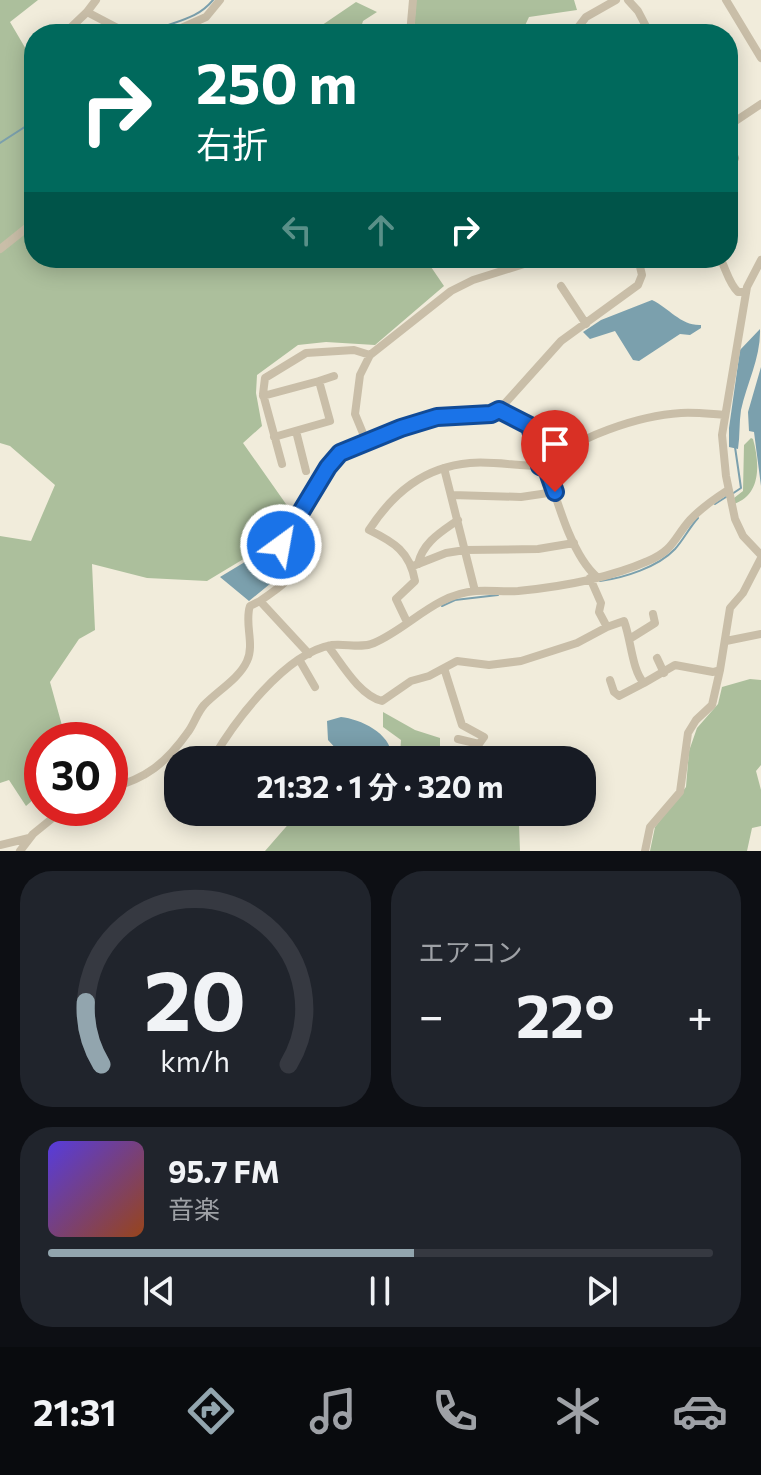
<!DOCTYPE html>
<html lang="ja">
<head>
<meta charset="utf-8">
<style>
	body { margin:0; font-family:Commissioner,"Noto Sans JP",sans-serif; background:#20242c; color:#f1f3f6; height:100vh; display:flex; flex-direction:column; font-size:30px; white-space:nowrap }
	* { box-sizing:border-box; margin:0 }
	p { font-size:26px; color:#9ea1a6 }
	.icon { flex:none; width:44px; height:44px; fill:none; stroke:currentColor; stroke-width:2; stroke-linecap:round; stroke-linejoin:round }
	.map { position:relative; height:851px; overflow:hidden }
	.drawer { display:flex; flex-direction:column; gap:20px; padding:20px; background:#0d0f14; flex:1 }
	.drawer>* { flex:none }
	.hud { position:absolute; left:24px; top:24px; width:714px; height:244px; border-radius:32px; box-shadow:0 4px 20px #0003; background:#00695c; color:#fff; overflow:hidden }
	.speed { position:absolute; left:24px; top:722px; display:flex; gap:16px; font-size:40px; font-weight:700; text-align:center }
	.speed>* { display:grid; place-content:center; width:104px; height:104px; border-radius:50%; background:#171b24; box-shadow:0 4px 20px #0003; line-height:1 }
	.speed .limit { border:12px solid #d22; background:#fff; color:#111 }
	.pin { position:absolute; display:grid; place-items:center; width:68px; height:68px; color:#fff; margin:-82px -34px; border-radius:50% 50% 50% 0; rotate:-45deg; box-shadow:0 0 8px #0007 }
	.pin .icon { rotate:45deg }
	.me { position:absolute; width:88px; margin:-44px; rotate:32deg; stroke-linejoin:round; filter:drop-shadow(0 0 6px #0008) }
	.turn { display:flex; align-items:center; gap:28px; height:168px; padding:0 40px; font-size:36px }
	.turn .icon { width:104px; height:104px; stroke-width:2.5 }
	.turn b { display:block; font-size:56px; line-height:68px }
	.lanes { display:flex; align-items:center; height:76px; padding:0 40px; background:#0003; justify-content:center; gap:40px; direction:ltr }
	.lanes .off { opacity:.35 }
	.big { font-size:60px; font-weight:700; line-height:1.1 }
	.drawer .tile { flex:1; display:flex; flex-direction:column; justify-content:center; gap:12px; min-width:0; padding:0 28px; border-radius:32px; background:#20242c }
	.drawer .dial { align-items:center; gap:0 }
	.dial svg { height:208px; overflow:visible; fill:none; stroke:#363941; stroke-width:7; stroke-linecap:round; text-anchor:middle }
	.dial text { fill:#f1f3f6; stroke:none }
	.song { display:flex; align-items:center; gap:24px }
	.cover { width:96px; height:96px; border-radius:12px; background:linear-gradient(135deg,hsl(250 70% 55%),hsl(20 70% 35%)) }
	.played { height:8px; border-radius:4px; background:linear-gradient(90deg,#92a5ae 55%,#363941 55%) }
	.keys { display:flex; justify-content:space-around; direction:ltr }
	.heat { display:flex; justify-content:space-between; align-items:center; font-size:44px; direction:ltr }
	.drawer .tiles { flex:1; display:grid; gap:20px; grid-template-columns:1fr 1fr }
	.tile:last-child { grid-column:span 2 }
	.trip { position:absolute; left:164px; top:746px; width:432px; height:80px; border-radius:32px; background:#171b24; box-shadow:0 4px 20px #0003; font-weight:700; line-height:80px; text-align:center }
	.menu { display:flex; height:128px; justify-content:space-around; align-items:center; background:#090b0e; color:#9ea1a6 }
	.menu .icon { width:56px; height:56px }
	.menu .current { color:#92a5ae }
	.menu b { font-size:36px; color:#f1f3f6 }
	.map>svg:first-child { display:block }
</style>
</head>
<body>
<div class="map">
<svg width="761" height="851" viewBox="0 0 761 851">
	<rect width="100%" height="100%" fill="#f1ecdb"/>
	<!-- green -->
	<path fill="#acbf9c" d="M0,0H38L10,22L30,56L29,86L34,97V137L31,146L34,156V258H429V264L444,286L375,345L326,342L298,345L257,375L256,393L262,426L243,443L293,514L272,542L207,581L147,578L92,564L95,630L79,639L50,682L66,740H42V792L26,806L9,780L0,783V536L31,541L55,485L10,446L0,443Z
		M416,0H574L577,10L529,17L521,34H414Z
		M356,2L377,12L363,21L359,34H309Z
		M751,438L753,439C760,464 761,495 734,504V498L743,491L744,445Z
		M750,679L761,680V765L756,771L761,790V826L752,828L747,851H650L655,827L686,787L689,751L697,728L718,704L722,687Z
		M383,712L415,730L440,738V749L448,760H393L400,755L401,740L383,727Z
		M299,812H516L519,824L520,851H265Z"/>
	<!-- water -->
	<path fill="#7ba0ad" d="M652,300C669,308 681,326 701,325V328L690,335L680,334L639,361L633,360L615,331L590,339L583,332L601,320Z
		M760,329C761,357 747,383 741,410C739,423 740,436 738,449L729,447V428L740,350Z
		M761,367V486L754,432L749,431L748,412Z
		M263,551L265,559L278,574L276,579L249,601L220,577Z
		M341,717C361,719 394,735 391,758L363,749L339,752L328,740L327,721Z"/>
	<g fill="none" stroke-linecap="round" stroke-linejoin="round">
		<!-- stream -->
		<path stroke="#7ba0ad" stroke-width="2" d="M147,34C170,21 195,22 213,0
			M0,143L34,121
			M732,494L741,488L735,447
			M715,504L726,497
			M600,581C624,578 658,567 675,549C684,539 689,528 698,518
			M442,606L455,600L498,595"/>
		<!-- minor -->
		<path stroke="#c9bea8" stroke-width="8" d="M628,0L638,11L650,34
			M726,0L761,58
			M87,12L96,0
			M64,34L87,12L129,34
			M168,34L206,17L220,0
			M410,34L413,0
			M573,34L586,17L616,0
			M728,126L761,104
			M728,161L735,158L729,143
			M0,249L34,222
			M720,258C726,269 729,284 738,292H746
			M761,260L747,287L722,435L726,476L735,519L743,536L761,555
			M561,286L586,324
			M319,381L334,376
			M263,396L319,381L330,421L274,437
			M499,410L530,426L540,466
			M296,431L306,471
			M367,443L355,414L360,375L370,355L451,291L473,280L543,258
			M282,464L263,394L265,378L306,353L354,350L370,355
			M444,468L475,591
			M452,495L521,497L555,492
			M418,564C423,542 441,532 458,520
			M413,566L446,553L465,550L538,549L574,543
			M597,577C572,556 557,501 547,469C568,437 644,415 681,413C695,412 710,414 725,415
			M590,578L601,603L599,612L607,627L624,621C631,639 632,671 644,683L675,665L713,672L720,670L730,608L743,593L761,558
			M407,622L396,599L415,581C410,552 394,542 369,530C393,493 424,467 470,463C493,461 517,466 540,466L547,469
			M631,638L655,623L653,614
			M726,641L761,634
			M328,646C342,664 359,695 382,701L411,681L429,676L457,661L489,665L521,661L577,643L607,627
			M309,654L260,601C286,582 301,578 281,545L335,458C348,446 419,420 438,417C458,414 480,418 499,410L561,341L638,285L642,275L638,258
			M657,658L664,673
			M300,661L315,687
			M444,668L462,725L484,737L479,744L458,739
			M610,680L614,692L619,696L644,683
			M212,760C234,722 285,653 332,645C345,643 361,649 374,643C409,628 435,594 476,591C490,590 504,592 518,591C560,587 609,578 648,561C674,550 674,538 690,520C701,508 714,499 728,490
			M110,788C146,779 166,763 188,732C194,724 197,713 204,705C217,691 239,679 247,661C255,644 244,623 250,606L260,601
			M0,845L29,838
			M20,851L33,834L65,808
			M645,851L650,827L680,792L688,733L696,720L712,705L720,670"/>
	</g>
	<g fill="none" stroke-linecap="round" stroke-linejoin="round">
		<defs>
			<path id="route" d="M281,545L328,467L340,453L401,428L437,417L491,414L499,410L530,426L540,466L547,469L555,492"/>
		</defs>
		<!-- route casing -->
		<use href="#route" stroke="#114b97" stroke-width="20"/>
		<!-- route -->
		<use href="#route" stroke="#1a73e8" stroke-width="14"/>
	</g>
</svg>
<div class="speed"><div class="limit">30</div></div>
<div class="pin" style="left:555px;top:492px;background:#d93025"><svg class="icon" aria-label="arrive" viewBox="0 0 24 24"><path d="M6 21V4h12l-3 4 3 4H6"/></svg></div>
<svg class="me" style="left:281px;top:545px" viewBox="-20 -20 40 40"><circle r="17" fill="#1a73e8" stroke="#fff" stroke-width="3"/><path d="M0-11L8 9 0 5-8 9z" fill="#fff"/></svg>
<div class="trip">21:32 · 1 分 · 320 m</div>
<div class="hud">
<div class="turn"><svg class="icon" aria-label="right" viewBox="0 0 24 24"><path d="M7 20v-9h11M14 6l5 5-5 5"/></svg><div><b>250 m</b>右折</div></div>
<div class="lanes"><svg class="icon off" aria-label="left" viewBox="0 0 24 24"><path d="M17 20v-9H6M10 6l-5 5 5 5"/></svg><svg class="icon off" aria-label="ahead" viewBox="0 0 24 24"><path d="M12 20V5M6 11l6-6 6 6"/></svg><svg class="icon" aria-label="right" viewBox="0 0 24 24"><path d="M7 20v-9h11M14 6l5 5-5 5"/></svg></div>
</div>
</div>
<section class="drawer">
<div class="tiles">
<div class="tile dial"><svg viewBox="0 0 100 80">
<path d="M14 69A42 42 0 1 1 86 69"/>
<path d="M14 69A42 42 0 0 1 8 45" stroke="#92a5ae"/>
<text x="50" y="56" font-size="32" font-weight="700">20</text>
<text x="50" y="72" font-size="11">km/h</text>
</svg></div>
<div class="tile"><p>エアコン</p>
<div class="heat"><a>−</a><b class="big">22°</b><a>+</a></div>
</div>
<div class="tile">
<div class="song"><i class="cover"></i><div><b>95.7 FM</b><p>音楽</p></div></div>
<div class="played"></div>
<div class="keys"><svg class="icon" aria-label="previous" viewBox="0 0 24 24"><path d="M18 5L8 12l10 7zM5 5v14"/></svg><svg class="icon" aria-label="pause" viewBox="0 0 24 24"><path d="M8 5v14M16 5v14"/></svg><svg class="icon" aria-label="next" viewBox="0 0 24 24"><path d="M6 5l10 7-10 7zM19 5v14"/></svg></div>
</div>
</div>
</section>
<nav class="menu">
<b>21:31</b>
<svg class="icon current" aria-label="directions" viewBox="0 0 24 24"><path d="M12 3l9 9-9 9-9-9zM9 14v-3h6M13 9l2 2-2 2"/></svg>
<svg class="icon" aria-label="music" viewBox="0 0 24 24"><path d="M9 18V5l10-2v13"/><circle cx="6" cy="18" r="3"/><circle cx="16" cy="16" r="3"/></svg>
<svg class="icon" aria-label="phone" viewBox="0 0 24 24"><path d="M5 4h4l2 5-3 2q2 4 5 5l2-3 5 2v4C11 20 4 13 5 4z"/></svg>
<svg class="icon" aria-label="climate" viewBox="0 0 24 24"><path d="M12 3v18M4 7l16 10M4 17L20 7"/></svg>
<svg class="icon" aria-label="car" viewBox="0 0 24 24"><path d="M5 17H2v-5l4-1 3-4h7l3 4 3 1v5h-3M9 17h6M6 11h13"/><circle cx="7" cy="17" r="2"/><circle cx="17" cy="17" r="2"/></svg>
</nav>
</body>
</html>
